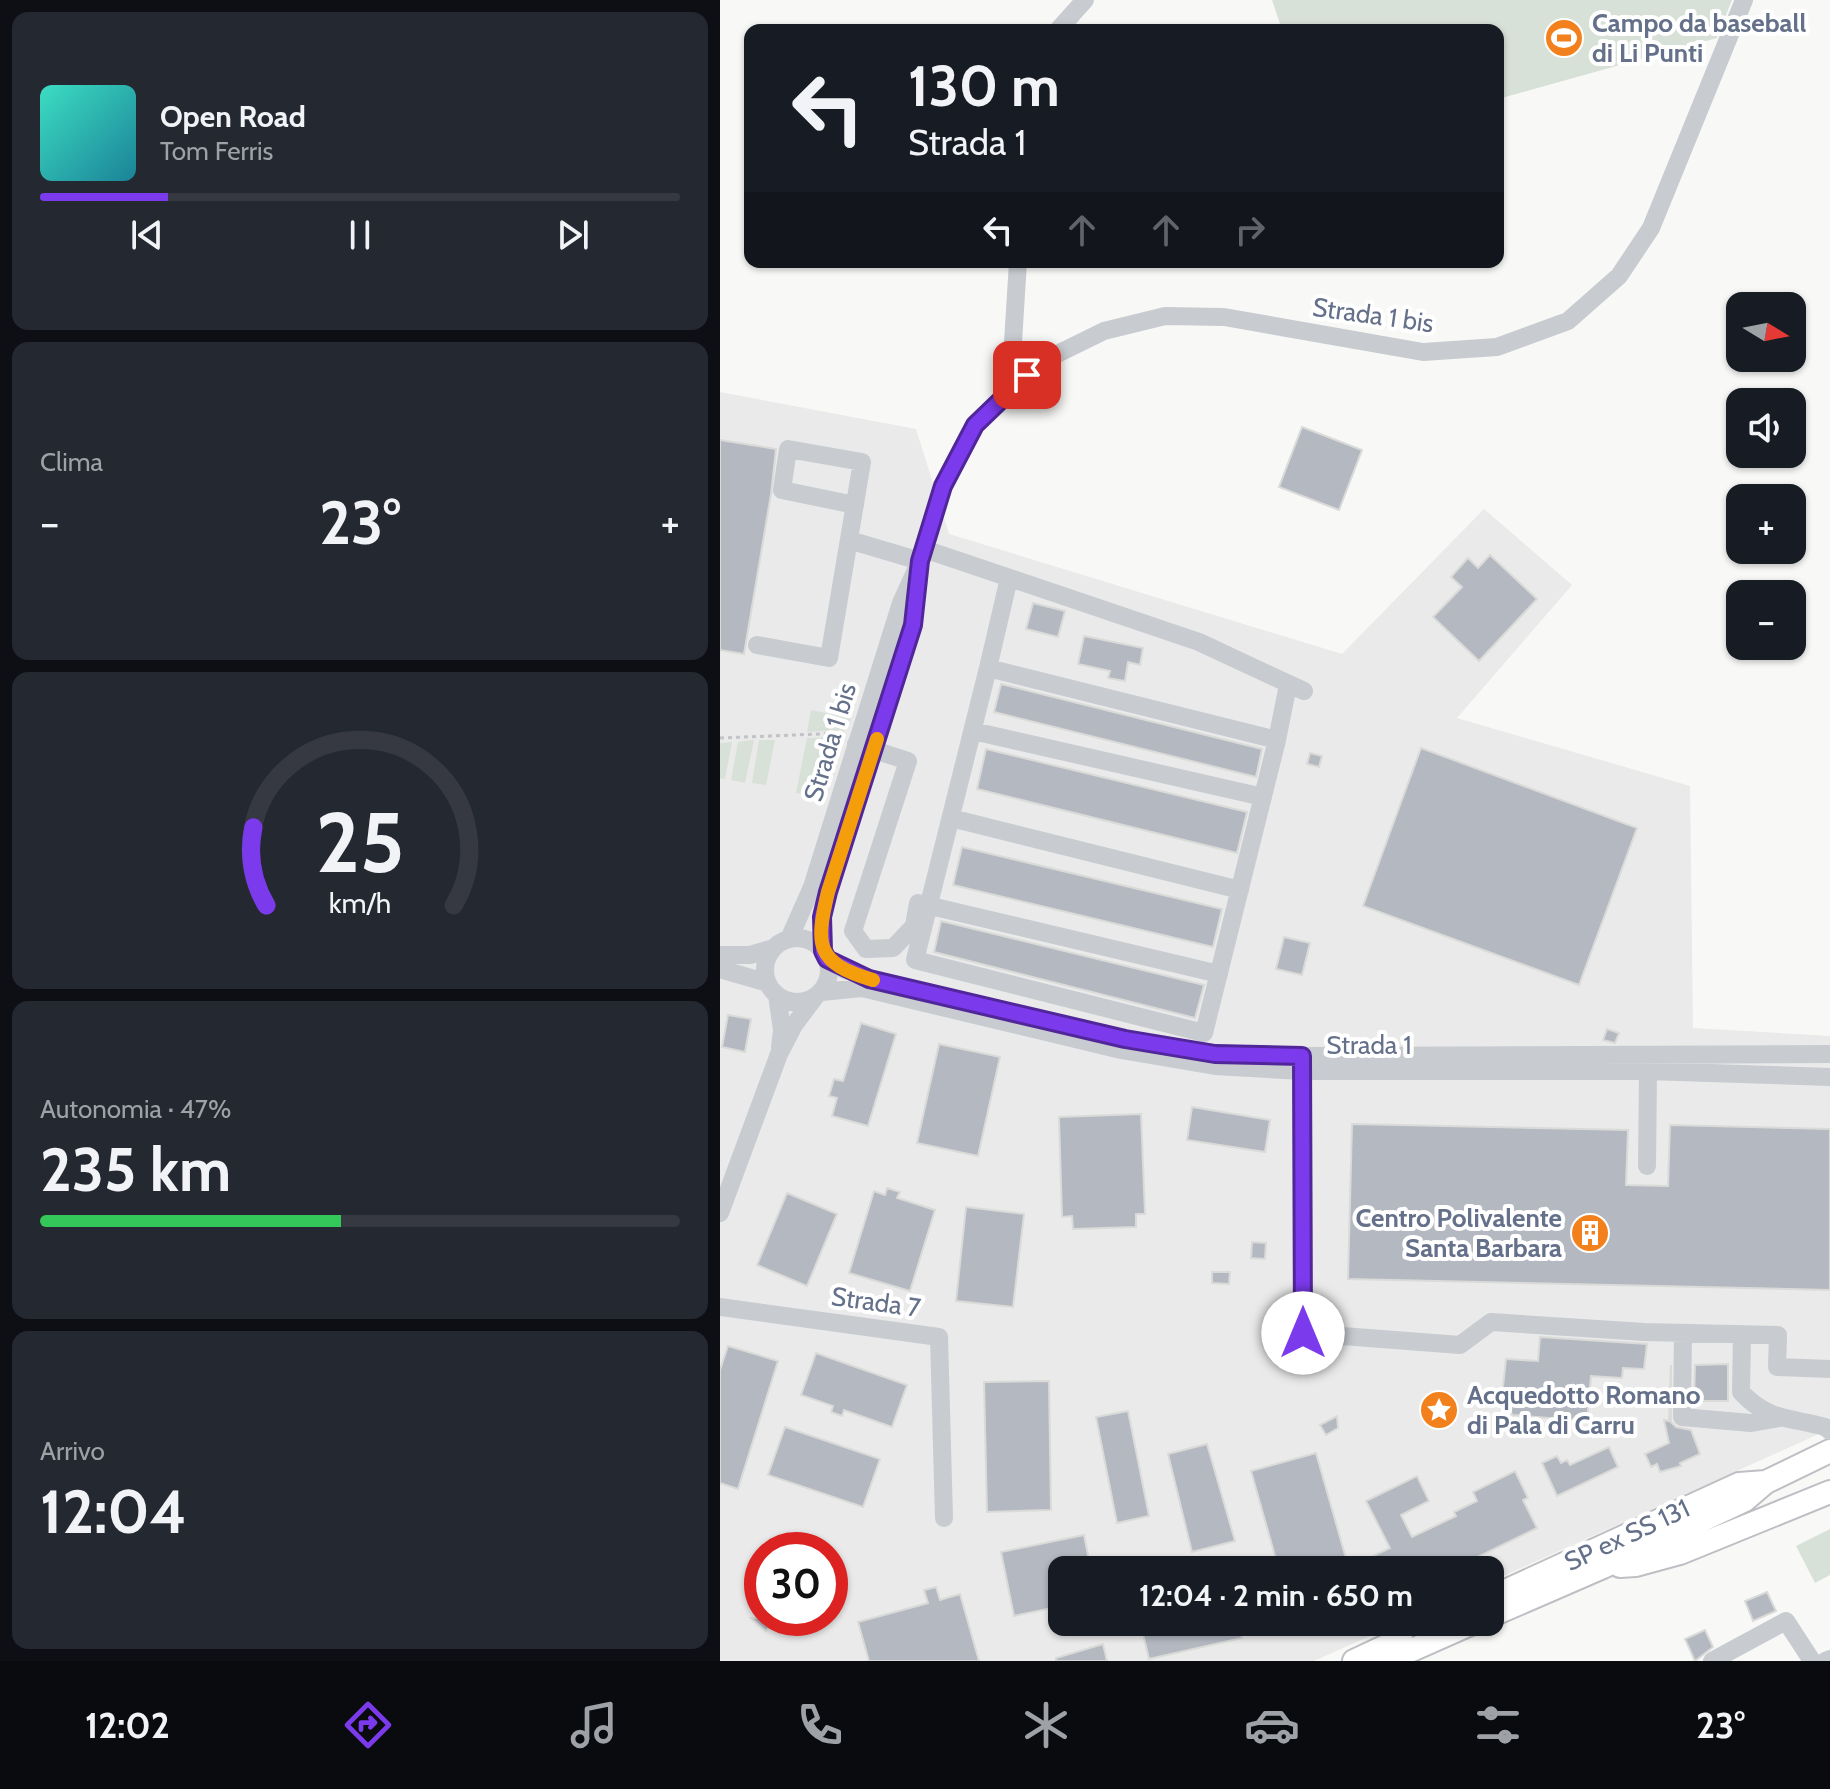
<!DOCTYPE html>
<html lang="it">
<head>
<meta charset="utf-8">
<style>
	body { margin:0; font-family:Cabin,sans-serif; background:#242831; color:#f1f3f6; height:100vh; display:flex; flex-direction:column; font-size:30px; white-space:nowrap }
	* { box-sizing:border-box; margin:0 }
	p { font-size:26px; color:#9ea1a6 }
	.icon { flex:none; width:44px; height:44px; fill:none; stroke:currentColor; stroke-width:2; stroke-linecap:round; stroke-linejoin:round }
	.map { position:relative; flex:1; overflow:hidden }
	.panel { display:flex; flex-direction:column; gap:12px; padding:12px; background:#0d0f14; width:720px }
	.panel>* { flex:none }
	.banner { position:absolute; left:24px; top:24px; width:760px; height:244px; border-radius:16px; box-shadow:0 2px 6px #0004; background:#171b24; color:#f1f3f6; overflow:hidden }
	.needle { width:52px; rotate:100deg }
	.buttons { position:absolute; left:1006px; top:292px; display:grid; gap:16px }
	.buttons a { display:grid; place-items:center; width:80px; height:80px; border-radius:16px; background:#171b24; box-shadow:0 2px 6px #0004; font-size:40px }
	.speed { position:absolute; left:24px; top:1532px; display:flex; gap:16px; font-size:40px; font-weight:700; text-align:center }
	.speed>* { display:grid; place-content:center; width:104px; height:104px; border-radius:50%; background:#171b24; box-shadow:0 2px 6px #0004; line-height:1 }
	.speed .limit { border:12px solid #d22; background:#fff; color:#111 }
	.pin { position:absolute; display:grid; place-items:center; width:68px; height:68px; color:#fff; margin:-34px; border-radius:16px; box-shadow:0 4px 12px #0006 }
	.me { position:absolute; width:88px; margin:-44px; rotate:0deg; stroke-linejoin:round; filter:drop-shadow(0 0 6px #0008) }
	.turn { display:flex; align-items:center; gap:28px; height:168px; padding:0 32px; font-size:36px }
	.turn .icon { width:104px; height:104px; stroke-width:2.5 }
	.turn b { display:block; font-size:56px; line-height:68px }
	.lanes { display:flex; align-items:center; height:76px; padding:0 32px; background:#0003; justify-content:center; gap:40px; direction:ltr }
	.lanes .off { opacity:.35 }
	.big { font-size:60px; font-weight:700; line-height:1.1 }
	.panel .tile { flex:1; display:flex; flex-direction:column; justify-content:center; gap:12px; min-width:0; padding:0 28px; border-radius:16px; background:#242831 }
	.panel .dial { align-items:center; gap:0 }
	.dial svg { height:208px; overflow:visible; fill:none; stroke:#363941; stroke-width:7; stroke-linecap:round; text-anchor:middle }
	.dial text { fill:#f1f3f6; stroke:none }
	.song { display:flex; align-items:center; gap:24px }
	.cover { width:96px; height:96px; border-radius:12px; background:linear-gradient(135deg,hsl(170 70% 55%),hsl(190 70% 35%)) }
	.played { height:8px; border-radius:4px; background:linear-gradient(90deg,#7c3aed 20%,#363941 20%) }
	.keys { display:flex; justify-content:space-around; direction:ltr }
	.heat { display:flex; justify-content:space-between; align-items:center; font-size:44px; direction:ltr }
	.charge { height:12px; border-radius:6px; background:linear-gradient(90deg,#34c759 47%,#363941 0) }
	.trip { position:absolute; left:328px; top:1556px; width:456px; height:80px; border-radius:16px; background:#171b24; box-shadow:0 2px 6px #0004; font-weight:700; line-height:80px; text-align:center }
	.menu { display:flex; height:128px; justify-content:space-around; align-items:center; background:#090b0e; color:#9ea1a6 }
	.menu .icon { width:56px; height:56px }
	.menu .selected { color:#7c3aed }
	.menu b { font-size:36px; color:#f1f3f6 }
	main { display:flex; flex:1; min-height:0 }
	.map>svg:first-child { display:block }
</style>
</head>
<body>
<main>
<section class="panel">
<div class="tile">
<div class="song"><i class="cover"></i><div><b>Open Road</b><p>Tom Ferris</p></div></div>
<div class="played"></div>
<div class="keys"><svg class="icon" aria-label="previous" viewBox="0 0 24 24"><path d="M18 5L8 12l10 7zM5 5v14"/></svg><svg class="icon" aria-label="pause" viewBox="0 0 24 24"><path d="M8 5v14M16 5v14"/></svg><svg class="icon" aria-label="next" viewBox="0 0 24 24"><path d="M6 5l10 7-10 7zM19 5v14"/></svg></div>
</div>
<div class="tile"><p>Clima</p>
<div class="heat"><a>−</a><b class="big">23°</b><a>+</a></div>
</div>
<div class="tile dial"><svg viewBox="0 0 100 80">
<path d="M14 69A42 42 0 1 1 86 69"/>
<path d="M14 69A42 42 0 0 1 9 39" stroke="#7c3aed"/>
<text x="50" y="56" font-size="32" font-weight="700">25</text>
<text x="50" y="72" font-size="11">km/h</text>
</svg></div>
<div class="tile"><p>Autonomia · 47%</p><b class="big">235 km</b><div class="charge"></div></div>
<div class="tile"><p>Arrivo</p><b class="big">12:04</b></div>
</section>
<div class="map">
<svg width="1110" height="1661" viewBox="0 0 1110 1661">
	<rect width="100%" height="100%" fill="#f8f9f6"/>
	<!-- built -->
	<path fill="#e9eae9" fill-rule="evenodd" d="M0,392L196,429L229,534L622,654L764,509L852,585L737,718L970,786L973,1028L1110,1036V1429L770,1582V1570H342V1622H681L594,1661H0ZM42,1550H110V1618H42Z"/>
	<!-- green -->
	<path fill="#d8e1d7" d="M552,0H1012L997,38L778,99V30H562Z
		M91,710L131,718L126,730L87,732Z
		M124,737L114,774L102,779L98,790L84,794L76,793L87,738Z
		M34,740L25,783L11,780L18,742Z
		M39,740H55L46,785L32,783Z
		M12,742L5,779L0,778V743Z
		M1110,1529V1575L1095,1583L1076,1546Z"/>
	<!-- building -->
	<path fill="#b3b8c1" stroke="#dadbd8" stroke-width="2" d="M582,427L642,450L619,510L559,487Z
		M0,440L56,449L51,494L24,654L0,650Z
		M770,555L817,599L759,661L713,617L742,587L731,577L748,558L758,568Z
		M313,603L345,611L338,637L306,629Z
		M364,636L423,648L420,665L408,662L405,681L388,678L390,671L358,664Z
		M281,684L542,749L536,777L274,712Z
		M701,748L917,828L859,985L643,906Z
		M266,749L527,812L517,853L257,789Z
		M590,753L602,756L599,767L587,764Z
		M242,847L502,909L493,947L233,885Z
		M221,921L484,985L475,1018L214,952Z
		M564,937L590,943L582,975L556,969Z
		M8,1015L31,1019L25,1052L2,1047Z
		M141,1023L176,1034L148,1126L112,1116L117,1098L109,1096L114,1079L123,1081Z
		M887,1029L899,1033L895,1043L883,1040Z
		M219,1044L280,1057L258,1156L197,1143Z
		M472,1107L550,1120L545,1152L467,1140Z
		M421,1114L425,1214H416V1227L353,1229L352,1216L342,1217L339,1117Z
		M632,1124L908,1130L906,1185L948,1186L950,1125L1110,1129V1290L628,1279Z
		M167,1188L180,1192L177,1198L215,1210L190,1291L129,1273L154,1191L165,1195Z
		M67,1193L117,1214L87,1286L37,1265Z
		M246,1207L304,1214L293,1307L236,1301Z
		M532,1242L546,1243L545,1259L531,1258Z
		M492,1272H510L509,1284L492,1283Z
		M820,1337L927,1344L924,1369L903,1368L902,1378L871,1376L867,1421L792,1415L783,1387L786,1359L818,1361Z
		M8,1346L58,1361L18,1489L0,1483V1370Z
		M96,1353L187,1385L172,1427L124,1410L122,1416L111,1412L113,1406L81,1395Z
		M1008,1364V1401H974L975,1365Z
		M951,1365V1422L956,1427L971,1430L980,1454L960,1463L961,1466L940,1472L937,1464L931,1467L925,1454L949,1443L944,1420L949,1421Z
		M329,1381L331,1510L267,1512L264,1382Z
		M408,1411L429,1516L397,1523L376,1417Z
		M617,1416L618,1428L606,1435L600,1425Z
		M65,1427L160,1459L143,1507L48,1475Z
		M487,1444L515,1541L472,1552L448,1454Z
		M889,1447L898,1467L837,1496L822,1463L837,1456L841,1463L847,1460L850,1465Z
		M596,1453L627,1562L599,1570H559L531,1471Z
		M795,1471L808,1498L803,1500L817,1528L731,1570H660L653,1556L670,1548L646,1501L697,1476L709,1501L681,1515L692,1537L736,1516L734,1512L757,1501L753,1492Z
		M364,1535L371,1570H342V1606L294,1616L281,1552Z
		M216,1587L220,1600L240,1594L259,1661H149L138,1622L208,1603L204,1590Z
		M1047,1592L1056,1611L1033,1621L1025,1601Z
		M31,1618H58L46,1631Z
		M420,1622H518L522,1638L429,1659Z
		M985,1630L993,1647L975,1661L965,1639Z
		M383,1644L387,1661H336V1658Z"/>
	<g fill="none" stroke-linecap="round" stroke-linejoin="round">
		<defs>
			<path id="major" d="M900,1566L916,1565L960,1553L1110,1492
				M770,1598L1019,1484L1046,1482
				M770,1616L883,1567L1025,1500L1046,1482L1110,1451
				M634,1661L681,1639
				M667,1661L755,1622"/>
		</defs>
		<!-- major casing -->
		<use href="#major" stroke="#bdbfc4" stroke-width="26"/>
		<!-- path -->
		<path stroke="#c1c3c6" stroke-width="3" stroke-dasharray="4 4" stroke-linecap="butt" d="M0,738L124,733"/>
		<!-- minor -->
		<path stroke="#c8cbd0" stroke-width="18" d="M338,30L365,0
			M290,390L298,262
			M129,540L200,561
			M204,549L479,642L584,691
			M37,645L109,658L142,462L68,449L62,490L135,505
			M268,668L289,578
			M253,731L543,797
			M557,740L268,668L195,960L484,1033L557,740L568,685
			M136,744L188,761L133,931L146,949L173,948L194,926L198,903L499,974
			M231,818L520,890
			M45 970a32 32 0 1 1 64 0a32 32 0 1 1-64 0Z
			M69,939L92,887L181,603L200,561L223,486L255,425L325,360L384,331L445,316L504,317L703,352L777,347L848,321L899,276L931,228L1024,0
			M103,951L102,917L108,892L193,625L198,579
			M0,955H30L54,948
			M107,959L125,970L163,982
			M0,969L48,983
			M101,992L142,988L401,1050L495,1066L582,1071H928L1110,1077
			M57,995L62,1030L60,1047
			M485,1053L582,1056L1110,1054
			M582,1059L583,1333L740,1345L771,1322L924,1332L1058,1335L1057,1367L1110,1369
			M927,1166L928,1071
			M0,1213L59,1054L74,1025L95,997
			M0,1307L219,1337L224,1518
			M963,1333L962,1417L1031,1423L1059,1418
			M1022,1334L1021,1392C1048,1421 1069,1417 1105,1427L1110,1431
			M992,1661L1066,1621L1092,1661
			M1105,1661L1110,1659"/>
		<!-- major -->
		<use href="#major" stroke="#fff" stroke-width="22"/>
	</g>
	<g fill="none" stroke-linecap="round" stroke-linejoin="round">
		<defs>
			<path id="route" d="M307,375L255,425L223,486L200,561L193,625L108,892L102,917L103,951L107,959L149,979L405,1039L495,1054L582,1056L583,1333"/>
		</defs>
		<!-- route casing -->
		<use href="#route" stroke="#51269a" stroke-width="20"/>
		<!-- route -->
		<use href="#route" stroke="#7c3aed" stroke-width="14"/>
		<!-- slow -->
		<path stroke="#f59e0b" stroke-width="14" d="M153,980C96,963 95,946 108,892L157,739"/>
	</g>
	<!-- icons -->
	<defs>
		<symbol id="stadium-disc" viewBox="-11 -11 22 22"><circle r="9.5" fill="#f2811d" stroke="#fff"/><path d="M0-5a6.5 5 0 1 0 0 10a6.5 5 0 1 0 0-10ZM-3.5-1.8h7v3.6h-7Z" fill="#fff"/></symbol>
		<symbol id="building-disc" viewBox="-11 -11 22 22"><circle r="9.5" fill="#f2811d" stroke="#fff"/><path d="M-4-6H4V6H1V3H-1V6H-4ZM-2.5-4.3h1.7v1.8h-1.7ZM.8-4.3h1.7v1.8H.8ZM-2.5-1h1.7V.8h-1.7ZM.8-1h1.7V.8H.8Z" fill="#fff"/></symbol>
		<symbol id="sight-disc" viewBox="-11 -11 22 22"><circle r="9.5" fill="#f2811d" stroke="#fff"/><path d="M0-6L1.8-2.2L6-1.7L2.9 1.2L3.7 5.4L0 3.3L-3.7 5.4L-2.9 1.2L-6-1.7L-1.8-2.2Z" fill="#fff"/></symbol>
	</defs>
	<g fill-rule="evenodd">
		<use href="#stadium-disc" x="822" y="16" width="44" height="44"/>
		<use href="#building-disc" x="848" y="1211" width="44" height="44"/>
		<use href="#sight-disc" x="697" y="1388" width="44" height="44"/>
	</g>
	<g text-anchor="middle" stroke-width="8" stroke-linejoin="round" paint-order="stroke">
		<!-- poi labels -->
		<g font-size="26" font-weight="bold" fill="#65718a" stroke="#fff" text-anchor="start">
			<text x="872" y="32">Campo da baseball<tspan x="872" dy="30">di Li Punti</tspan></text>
			<text x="842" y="1227" text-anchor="end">Centro Polivalente<tspan x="842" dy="30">Santa Barbara</tspan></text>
			<text x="747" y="1404">Acquedotto Romano<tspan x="747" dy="30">di Pala di Carru</tspan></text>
		</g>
		<!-- street labels -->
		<g font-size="26" fill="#65718a" stroke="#fff">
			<text transform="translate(653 315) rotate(8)" y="9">Strada 1 bis</text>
			<text transform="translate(110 742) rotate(-73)" y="9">Strada 1 bis</text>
			<text x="649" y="1054">Strada 1</text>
			<text transform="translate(156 1302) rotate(8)" y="9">Strada 7</text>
			<text transform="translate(907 1535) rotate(-25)" y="9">SP ex SS 131</text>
		</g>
	</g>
</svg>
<div class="buttons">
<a><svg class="needle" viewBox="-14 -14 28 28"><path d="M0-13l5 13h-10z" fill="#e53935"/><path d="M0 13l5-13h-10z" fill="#9ea1a6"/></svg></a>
<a><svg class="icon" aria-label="sound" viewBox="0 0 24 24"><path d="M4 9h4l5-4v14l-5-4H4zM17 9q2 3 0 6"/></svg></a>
<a>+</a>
<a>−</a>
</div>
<div class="speed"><div class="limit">30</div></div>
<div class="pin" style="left:307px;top:375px;background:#d93025"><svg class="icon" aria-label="arrive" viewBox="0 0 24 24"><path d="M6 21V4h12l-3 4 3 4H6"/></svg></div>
<svg class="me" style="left:583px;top:1333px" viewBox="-20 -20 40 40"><circle r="19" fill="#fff"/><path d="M0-13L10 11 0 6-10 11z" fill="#7c3aed"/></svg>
<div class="trip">12:04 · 2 min · 650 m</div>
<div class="banner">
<div class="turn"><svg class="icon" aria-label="left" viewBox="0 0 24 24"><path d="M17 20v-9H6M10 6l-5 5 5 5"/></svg><div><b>130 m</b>Strada 1</div></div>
<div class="lanes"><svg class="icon" aria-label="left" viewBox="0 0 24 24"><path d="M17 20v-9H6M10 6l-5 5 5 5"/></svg><svg class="icon off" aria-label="ahead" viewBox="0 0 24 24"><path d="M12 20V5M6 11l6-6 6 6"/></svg><svg class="icon off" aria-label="ahead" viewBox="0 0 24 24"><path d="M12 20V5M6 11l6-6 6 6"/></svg><svg class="icon off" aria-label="right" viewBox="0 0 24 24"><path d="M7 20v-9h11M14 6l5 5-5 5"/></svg></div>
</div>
</div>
</main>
<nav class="menu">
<b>12:02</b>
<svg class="icon selected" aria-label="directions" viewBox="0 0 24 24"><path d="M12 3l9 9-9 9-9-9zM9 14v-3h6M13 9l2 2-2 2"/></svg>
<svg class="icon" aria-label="music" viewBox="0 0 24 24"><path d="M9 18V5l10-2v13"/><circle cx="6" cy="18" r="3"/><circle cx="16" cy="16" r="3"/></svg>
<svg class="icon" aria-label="phone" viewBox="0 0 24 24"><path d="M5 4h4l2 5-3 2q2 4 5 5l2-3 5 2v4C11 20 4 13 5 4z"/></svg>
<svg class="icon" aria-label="climate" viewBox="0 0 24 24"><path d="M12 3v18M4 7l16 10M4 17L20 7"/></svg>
<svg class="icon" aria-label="car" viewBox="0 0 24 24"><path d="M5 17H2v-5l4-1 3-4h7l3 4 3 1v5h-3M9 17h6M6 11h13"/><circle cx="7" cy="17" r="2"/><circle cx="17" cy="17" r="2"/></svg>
<svg class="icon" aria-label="filters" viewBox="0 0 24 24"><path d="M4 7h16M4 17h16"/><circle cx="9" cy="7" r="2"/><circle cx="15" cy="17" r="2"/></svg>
<b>23°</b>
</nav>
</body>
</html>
